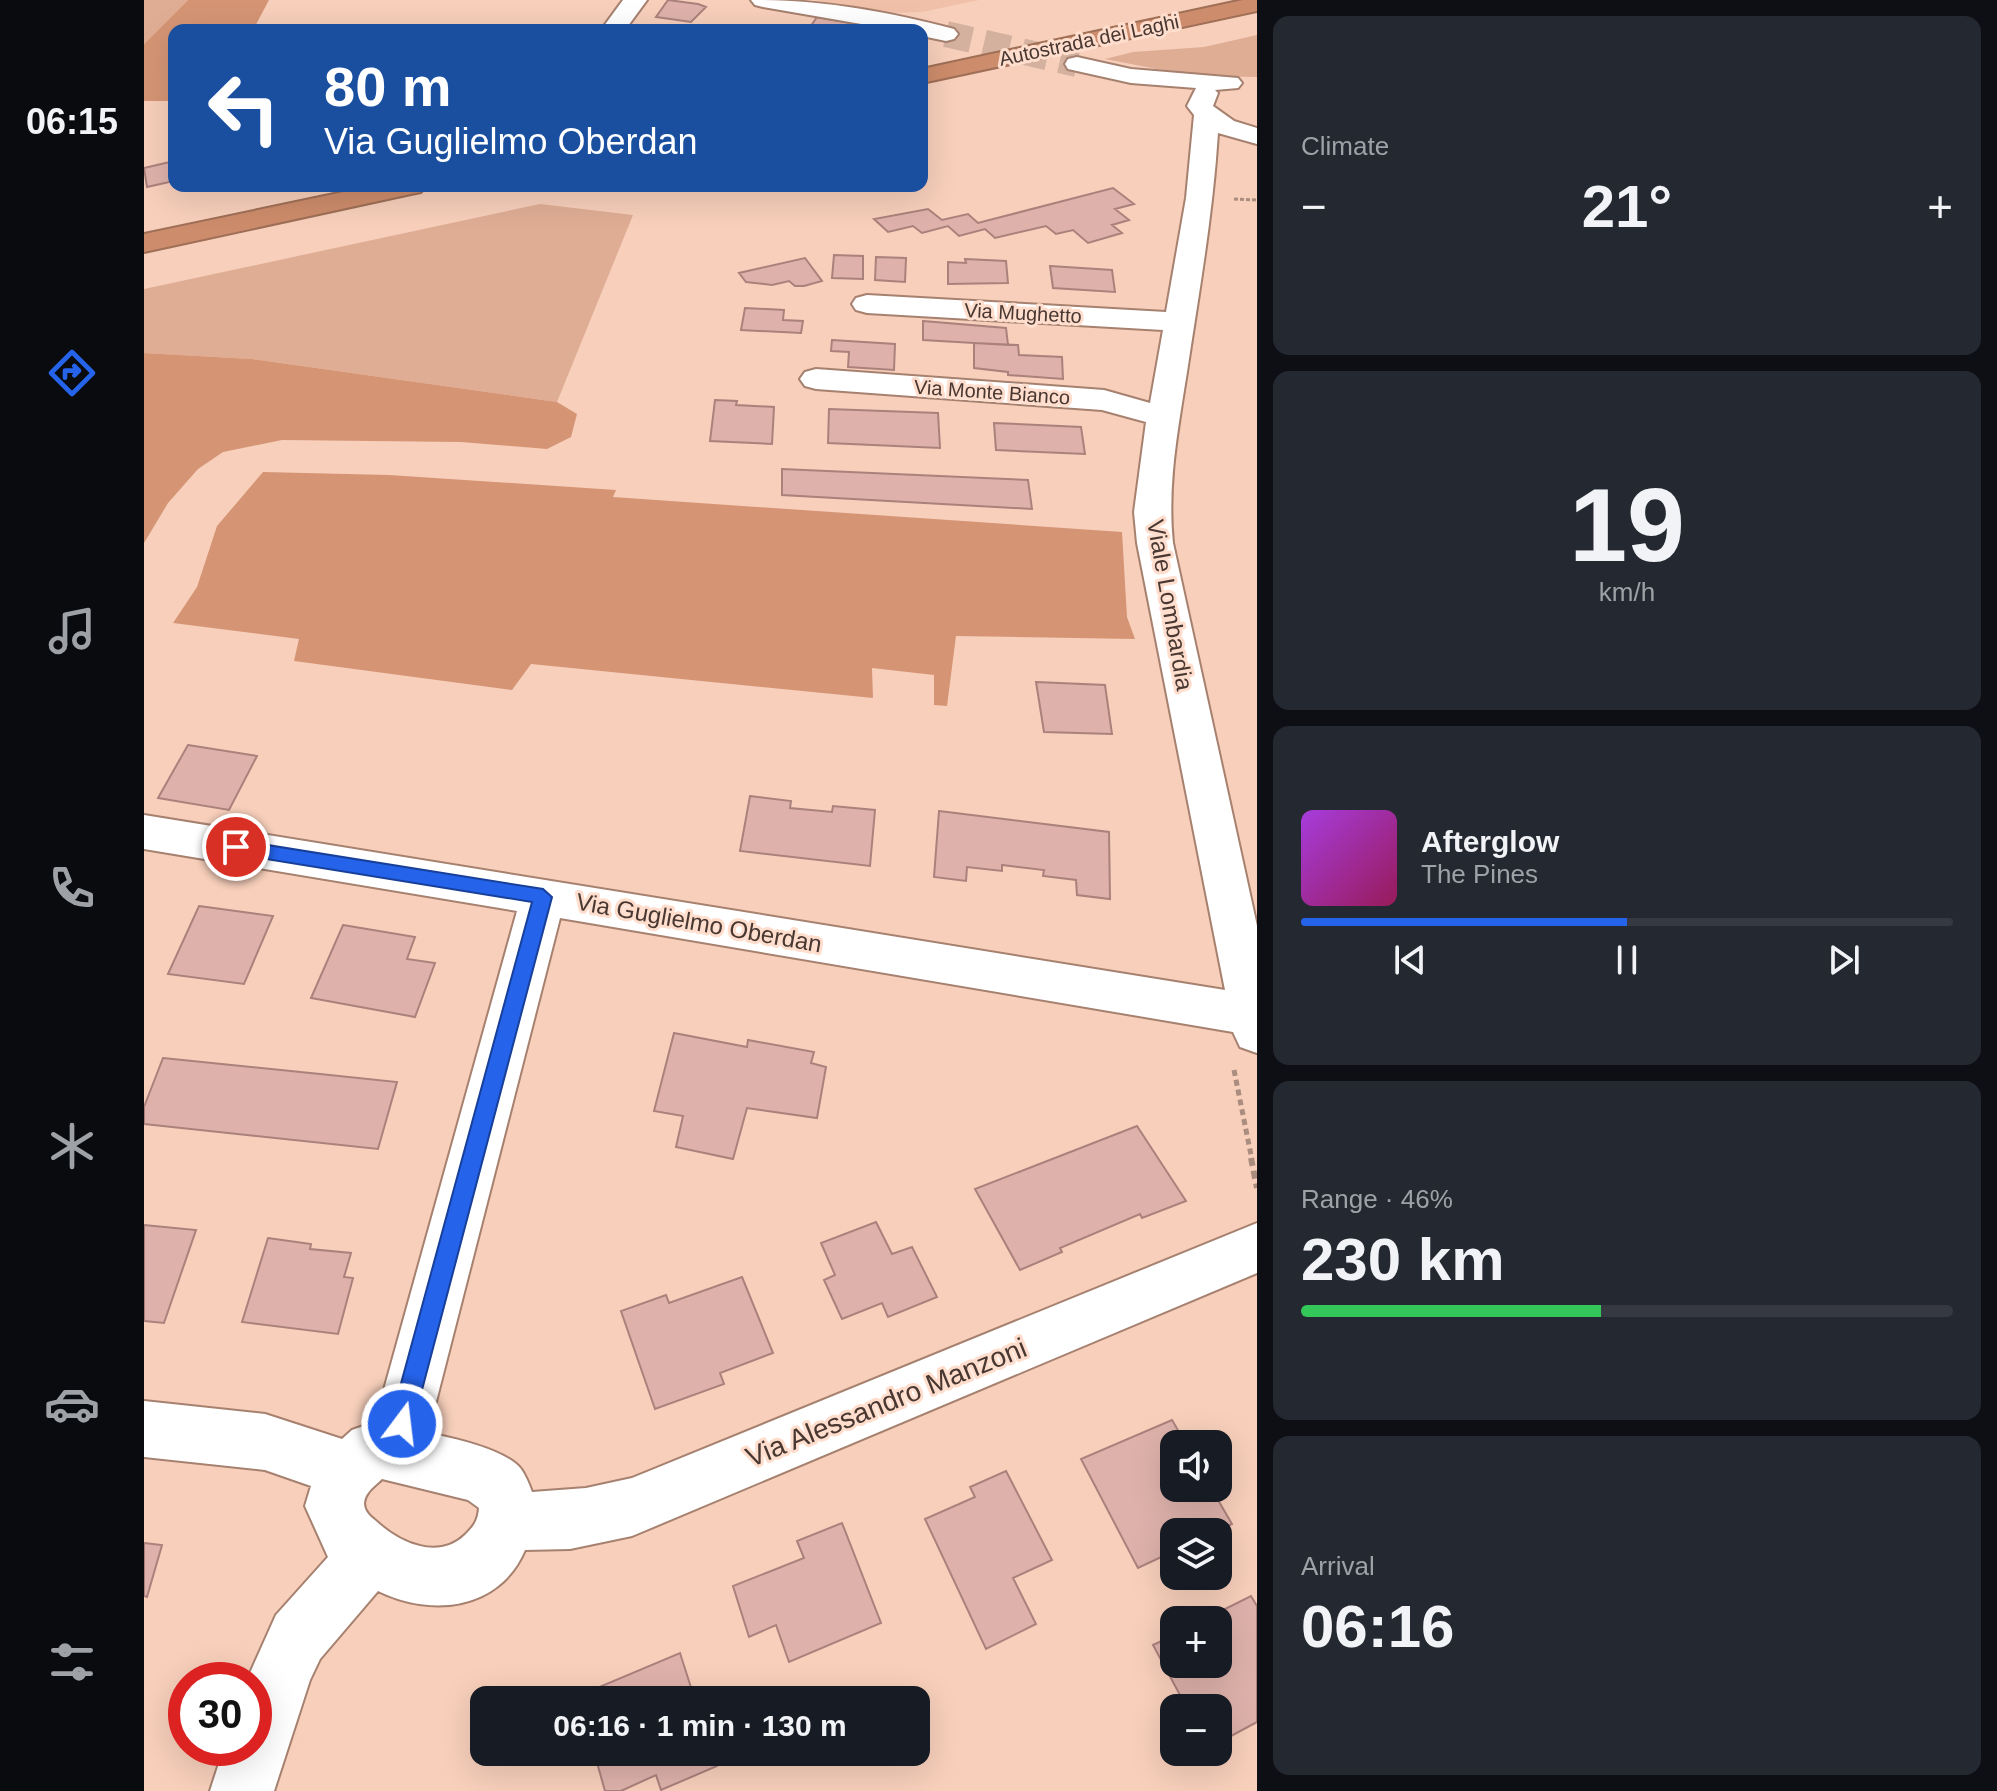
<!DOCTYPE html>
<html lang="en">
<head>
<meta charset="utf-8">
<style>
	body { margin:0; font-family:Helvetica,sans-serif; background:#242831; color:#f1f3f6; height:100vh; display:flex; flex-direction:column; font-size:30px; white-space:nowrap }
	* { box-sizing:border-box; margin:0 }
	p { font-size:26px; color:#9ea1a6 }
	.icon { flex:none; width:44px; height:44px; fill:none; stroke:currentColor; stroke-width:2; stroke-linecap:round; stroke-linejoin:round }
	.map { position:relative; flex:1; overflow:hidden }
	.side { display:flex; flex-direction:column; gap:16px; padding:16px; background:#0d0f14; width:740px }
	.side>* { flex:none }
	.hud { position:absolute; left:24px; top:24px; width:760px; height:168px; border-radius:16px; box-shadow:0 8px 32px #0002; background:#1a4fa0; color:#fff; overflow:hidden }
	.fabs { position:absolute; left:1016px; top:1430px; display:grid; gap:16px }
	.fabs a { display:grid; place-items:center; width:72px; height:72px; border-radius:16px; background:#171b24; box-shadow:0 8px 32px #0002; font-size:40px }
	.speed { position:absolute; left:24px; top:1662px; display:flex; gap:16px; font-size:40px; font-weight:700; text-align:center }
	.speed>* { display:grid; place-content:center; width:104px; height:104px; border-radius:50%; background:#171b24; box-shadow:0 8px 32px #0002; line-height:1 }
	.speed .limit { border:12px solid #d22; background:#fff; color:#111 }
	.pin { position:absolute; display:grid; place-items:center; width:68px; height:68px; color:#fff; margin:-34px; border:4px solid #fff; border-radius:50%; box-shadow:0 2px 8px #0007 }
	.me { position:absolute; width:88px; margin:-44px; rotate:15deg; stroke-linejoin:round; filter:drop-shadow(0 0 6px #0008) }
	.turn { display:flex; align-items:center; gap:28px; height:168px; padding:0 24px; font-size:36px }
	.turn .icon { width:104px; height:104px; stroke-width:2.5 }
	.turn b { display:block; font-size:56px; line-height:68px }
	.big { font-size:60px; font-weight:800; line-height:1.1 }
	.side .widget { flex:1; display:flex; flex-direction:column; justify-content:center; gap:12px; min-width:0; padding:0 28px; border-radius:16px; background:#242831 }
	.side .dial { align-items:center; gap:0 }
	.dial b { font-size:104px; line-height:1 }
	.song { display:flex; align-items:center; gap:24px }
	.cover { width:96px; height:96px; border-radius:12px; background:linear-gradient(135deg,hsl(280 70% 55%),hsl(330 70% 35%)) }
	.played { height:8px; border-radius:4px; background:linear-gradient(90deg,#2563eb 50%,#363941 50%) }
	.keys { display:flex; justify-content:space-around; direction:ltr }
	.heat { display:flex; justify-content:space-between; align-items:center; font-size:44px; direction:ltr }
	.charge { height:12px; border-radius:6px; background:linear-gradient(90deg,#34c759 46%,#363941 0) }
	.trip { position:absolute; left:326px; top:1686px; width:460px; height:80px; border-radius:16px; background:#171b24; box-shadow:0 8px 32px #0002; font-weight:800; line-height:80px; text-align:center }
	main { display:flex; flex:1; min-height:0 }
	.tabs { display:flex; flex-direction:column; width:144px; justify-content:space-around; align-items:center; background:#090b0e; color:#9ea1a6 }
	.tabs .icon { width:56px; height:56px }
	.tabs .current { color:#2563eb }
	.tabs b { font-size:36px; color:#f1f3f6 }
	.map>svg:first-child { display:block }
</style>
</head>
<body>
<main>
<nav class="tabs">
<b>06:15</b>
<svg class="icon current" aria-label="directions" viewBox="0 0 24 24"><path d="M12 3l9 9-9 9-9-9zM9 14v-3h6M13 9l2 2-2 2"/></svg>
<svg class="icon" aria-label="music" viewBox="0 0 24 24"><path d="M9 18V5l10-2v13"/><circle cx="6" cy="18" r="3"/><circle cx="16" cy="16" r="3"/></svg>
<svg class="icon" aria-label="phone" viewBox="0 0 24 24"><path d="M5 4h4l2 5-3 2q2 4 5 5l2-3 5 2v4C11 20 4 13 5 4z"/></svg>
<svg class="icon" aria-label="climate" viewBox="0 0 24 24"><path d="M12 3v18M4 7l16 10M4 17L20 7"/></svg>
<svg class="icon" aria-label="car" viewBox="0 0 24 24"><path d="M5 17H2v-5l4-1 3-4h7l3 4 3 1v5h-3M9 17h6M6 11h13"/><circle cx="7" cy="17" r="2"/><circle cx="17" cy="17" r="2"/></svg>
<svg class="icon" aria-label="filters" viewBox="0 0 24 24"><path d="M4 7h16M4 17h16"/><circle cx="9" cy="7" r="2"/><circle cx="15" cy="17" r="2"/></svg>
</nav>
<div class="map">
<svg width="1113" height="1791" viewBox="0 0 1113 1791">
	<rect width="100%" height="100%" fill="#f7cfbb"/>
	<!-- built -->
	<path fill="#f0c0a9" d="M670,0H835L778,12L746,13Z"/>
	<!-- green -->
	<path fill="#dfad94" d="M0,0H44L0,44Z
		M1113,35V77L1049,76L961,59L989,52L1060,47Z
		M396,204L489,215L413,402L108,359L0,353V289Z"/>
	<!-- forest -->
	<path fill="#d59575" d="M44,0H125L109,30H30V101H0V44Z
		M0,353L108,359L413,402L433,414L427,437L403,449L317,442L138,440L79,452L54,469L24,503L0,543Z
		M119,472L245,475L472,490L469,497L978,532L983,617L991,639L812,636L803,706L790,705V675L728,668L729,698L387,664L368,690L150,661L155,639L29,623L53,587L73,526Z"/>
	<!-- building -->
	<path fill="#deb2ab" stroke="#ab817c" stroke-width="2" d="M524,0L554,4L562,7L547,22L512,17Z
		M673,17L707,23L726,27L725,30H664Z
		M30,161V181L3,187L0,168Z
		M969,188L990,204L971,209L985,220L968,225L978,233L944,243L929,230L912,234L902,226L851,238L841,229L815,236L804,226L778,233L769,226L744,232L730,219L784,209L798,220L824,214L834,223Z
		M690,255L719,256V279L688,278Z
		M732,257L762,258L761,282L731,280Z
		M661,258L678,281L660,286H651L645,281L628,285L602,282L595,273Z
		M821,259L862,261L864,283L804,284V262L822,263Z
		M906,266L968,270L971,292L909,288Z
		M601,308L640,310L639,320L659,321L657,333L597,330Z
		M779,321L862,328L864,345L779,340Z
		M688,340L751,344L750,370L704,367L705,352L687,351Z
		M830,343L874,345L875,355L918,357L919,379L864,375V372L830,368Z
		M571,400L593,401L592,405L630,407L628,444L566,441Z
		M685,409L794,413L796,448L684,443Z
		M850,423L937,427L941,454L852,450Z
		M638,469L884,480L888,509L638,495Z
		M892,682L961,685L968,734L900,732Z
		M44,745L113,756L85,810L14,798Z
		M606,796L647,801L646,808L688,812L689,806L731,810L726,866L596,851Z
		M795,811L965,832L966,899L933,895L932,880L899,876L900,870L858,865V871L823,867L822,881L790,877Z
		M55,906L129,916L100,984L24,974Z
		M199,925L271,937L263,959L291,963L271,1017L167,998Z
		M530,1033L603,1047L604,1040L670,1052L667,1063L682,1067L673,1118L603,1108L589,1159L532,1147L539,1116L510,1111Z
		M19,1058L176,1074L253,1082L234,1149L0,1124V1107Z
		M993,1126L1042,1201L998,1218L996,1214L916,1248L918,1252L876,1270L831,1189Z
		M732,1222L748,1254L768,1247L793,1297L744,1317L738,1303L698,1319L680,1280L691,1275L677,1243Z
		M0,1225L52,1230L20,1323L0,1321Z
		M124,1238L167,1244L166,1249L207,1253L200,1277L209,1278L194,1334L98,1322Z
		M598,1277L629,1353L576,1373L580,1384L511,1409L477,1311L522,1295L525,1303Z
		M1028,1420L1042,1444H1030V1488H1067L1088,1524L1071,1532H1030V1551L994,1568L937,1459Z
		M862,1471L908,1560L869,1578L892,1624L842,1649L781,1519L831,1497L826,1487Z
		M698,1523L737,1623L645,1662L632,1625L605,1637L589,1586L660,1558L653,1541Z
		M0,1543L18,1545L3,1597L0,1596Z
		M1107,1596L1113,1606V1722L1074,1743V1708H1043L1009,1645L1030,1635V1664H1074V1620H1059Z
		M536,1653L551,1700H436L434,1696Z
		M450,1752H568L573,1766L517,1790L512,1775L477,1791H461Z"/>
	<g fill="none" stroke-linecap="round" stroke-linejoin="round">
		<!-- minor-tunnel -->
		<path stroke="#d4b19f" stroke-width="26" stroke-dasharray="26 13" stroke-linecap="butt" d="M802,34L933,64"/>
		<defs>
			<path id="minor" d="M479,0H503L481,30H457Z
				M607,0C680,0 740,11 810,29L814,34L810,39L802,41L778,36V30H752L619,7L611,5Z
				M933,57L987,69L1094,78L1098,83L1094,88L1071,90L1074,93L1069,106L1090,121L1113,128V144L1074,133C1069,214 1055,292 1043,372C1034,429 1023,485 1029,543L1113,926V1053L1096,1047L1089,1032L416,918L284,1433C309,1438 361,1449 377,1469C382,1476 385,1484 388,1492L442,1488L488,1478L1113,1223V1273L488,1536L426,1549L381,1550C355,1611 287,1617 234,1591L176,1659L166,1680L130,1791H66L80,1748H110V1680H104L106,1673L132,1615L184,1557L161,1506L167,1486L121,1470L0,1457V1401L121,1414L198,1439L208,1430L231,1422L373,911L0,849V815L1081,990L993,543L990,512L1002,422L958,410L672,389L661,386L656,379L661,372L672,369L960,390L1006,403L1019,330L723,313L712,310L708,304L712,298L723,295L1022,312L1042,198L1050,115L1043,106L1052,88L987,83L924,69L921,64L924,59ZM238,1479L324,1500L335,1508C334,1521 330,1526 321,1535C295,1560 257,1544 233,1522C227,1517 220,1512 220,1503C221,1492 231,1486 238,1479Z"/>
			<path id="highway" d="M1099,0H1113V11L778,83V69Z
				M228,186H281L277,192L267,194L0,252V234Z"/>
		</defs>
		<!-- minor casing -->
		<use href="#minor" stroke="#a6816f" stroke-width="4"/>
		<!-- highway casing -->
		<use href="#highway" stroke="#9f6f57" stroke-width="4"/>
		<!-- path-far2 -->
		<path stroke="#ab8d7f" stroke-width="3" stroke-dasharray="4 2" stroke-linecap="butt" d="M1090,199L1113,200"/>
		<!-- path-far1 -->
		<path stroke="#ab8d7f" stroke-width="5" stroke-dasharray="6 4" stroke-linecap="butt" d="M1090,1070L1108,1160"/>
		<!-- path -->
		<path stroke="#ab8d7f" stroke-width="6" stroke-dasharray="8 5" stroke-linecap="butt" d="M1107,1158L1113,1188"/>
		<!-- minor -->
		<use href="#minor" fill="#fff" fill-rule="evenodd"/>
		<!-- highway -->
		<use href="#highway" fill="#cd8c6b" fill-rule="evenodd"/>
	</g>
	<!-- route -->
	<path fill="#2563eb" stroke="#184099" stroke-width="2" d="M92,840L399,889L408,897L269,1424L266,1433L258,1436L249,1433L246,1424L388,902L92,854L83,847Z"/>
	<g text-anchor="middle" stroke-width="6" stroke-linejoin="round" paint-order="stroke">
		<!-- far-street labels -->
		<g font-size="20" fill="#493831" stroke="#ffdece">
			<text transform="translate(945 40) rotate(-12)" y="7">Autostrada dei Laghi</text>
			<text transform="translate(879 313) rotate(3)" y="7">Via Mughetto</text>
			<text transform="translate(848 392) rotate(4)" y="7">Via Monte Bianco</text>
		</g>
		<!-- street labels -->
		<g font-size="24" fill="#493831" stroke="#ffdece">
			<text transform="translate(1026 605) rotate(80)" y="8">Viale Lombardia</text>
			<text transform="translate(555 923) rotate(10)" y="8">Via Guglielmo Oberdan</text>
		</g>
		<!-- near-street labels -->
		<g font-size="28" fill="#493831" stroke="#ffdece">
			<text transform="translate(742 1402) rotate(-22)" y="10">Via Alessandro Manzoni</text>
		</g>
	</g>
</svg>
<div class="fabs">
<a><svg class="icon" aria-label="sound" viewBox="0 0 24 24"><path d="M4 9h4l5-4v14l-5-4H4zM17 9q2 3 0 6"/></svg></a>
<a><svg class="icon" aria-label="layers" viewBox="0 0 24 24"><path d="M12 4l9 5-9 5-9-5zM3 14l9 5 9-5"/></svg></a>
<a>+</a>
<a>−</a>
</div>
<div class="speed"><div class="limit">30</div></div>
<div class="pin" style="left:92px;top:847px;background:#d93025"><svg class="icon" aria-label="arrive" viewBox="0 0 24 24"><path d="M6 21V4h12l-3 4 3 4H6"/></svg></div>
<svg class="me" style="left:258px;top:1424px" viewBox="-20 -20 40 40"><circle r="17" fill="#2563eb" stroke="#fff" stroke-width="3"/><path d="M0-11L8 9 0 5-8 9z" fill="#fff"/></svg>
<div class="trip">06:16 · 1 min · 130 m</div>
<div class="hud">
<div class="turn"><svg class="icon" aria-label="left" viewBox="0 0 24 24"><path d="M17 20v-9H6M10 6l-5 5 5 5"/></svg><div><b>80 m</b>Via Guglielmo Oberdan</div></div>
</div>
</div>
<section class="side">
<div class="widget"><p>Climate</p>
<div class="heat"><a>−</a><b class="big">21°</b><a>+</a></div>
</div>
<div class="widget dial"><b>19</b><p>km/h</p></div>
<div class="widget">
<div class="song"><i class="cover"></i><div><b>Afterglow</b><p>The Pines</p></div></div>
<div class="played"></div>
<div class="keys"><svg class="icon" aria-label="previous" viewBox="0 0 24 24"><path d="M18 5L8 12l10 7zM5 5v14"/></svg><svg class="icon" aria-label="pause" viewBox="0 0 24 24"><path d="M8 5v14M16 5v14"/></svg><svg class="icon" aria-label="next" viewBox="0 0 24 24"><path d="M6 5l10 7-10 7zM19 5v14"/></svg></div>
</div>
<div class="widget"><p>Range · 46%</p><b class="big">230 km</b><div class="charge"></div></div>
<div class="widget"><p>Arrival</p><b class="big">06:16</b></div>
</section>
</main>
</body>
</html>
